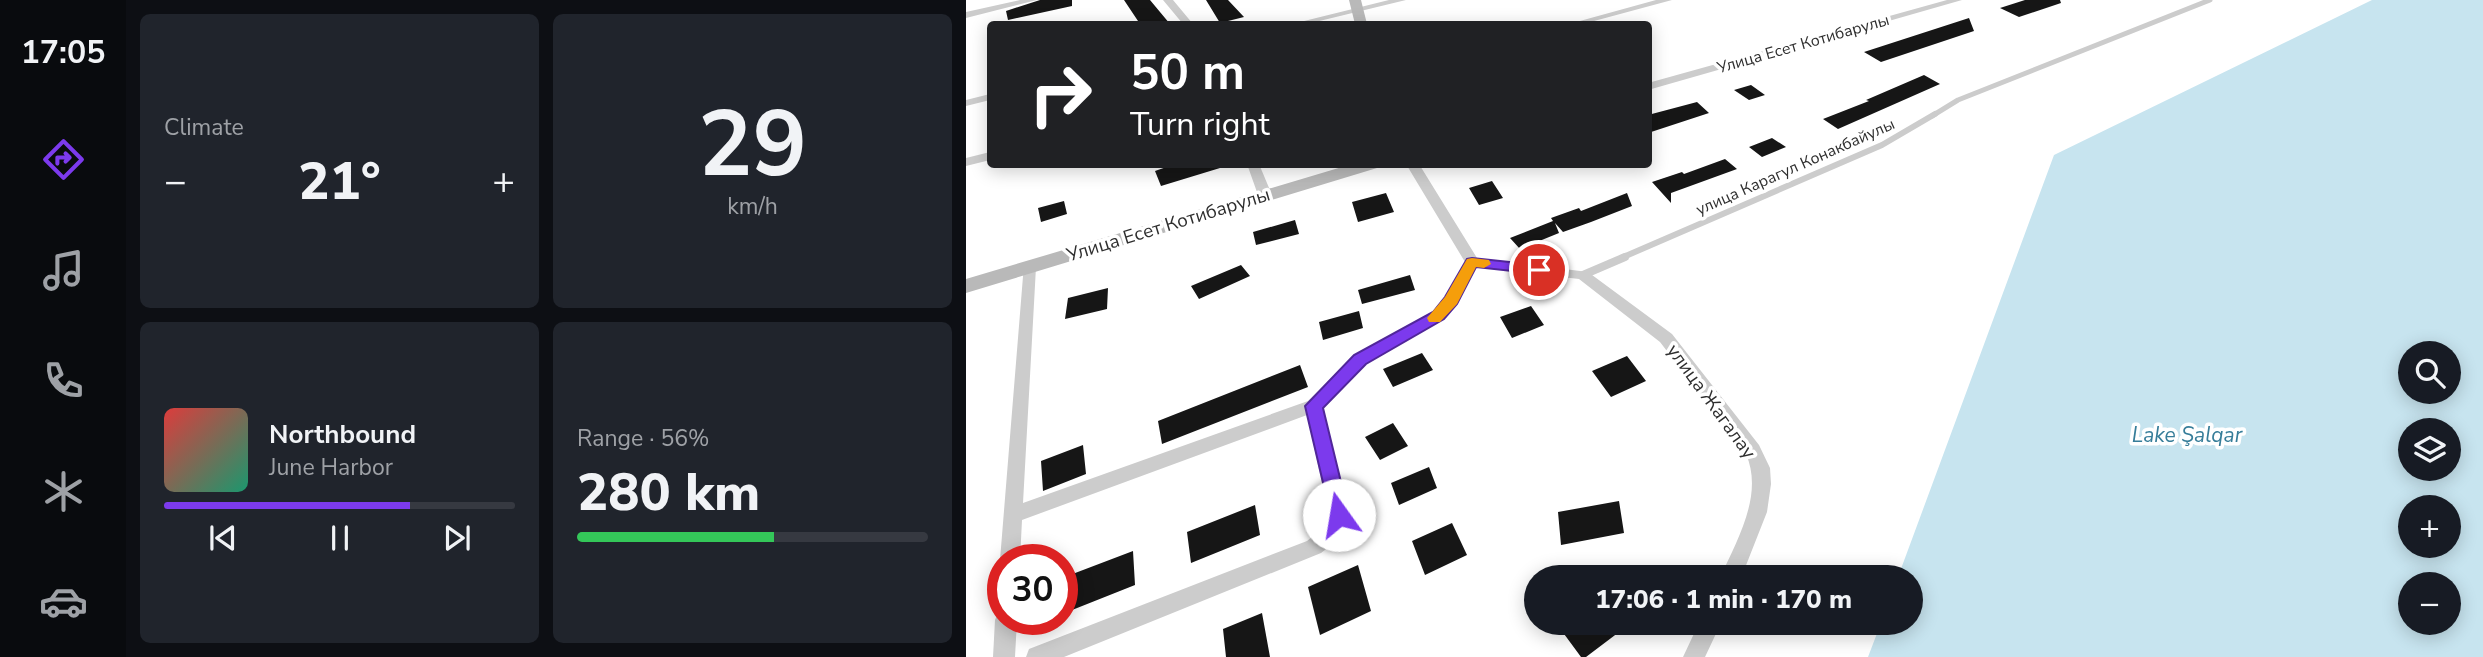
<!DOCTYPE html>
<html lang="en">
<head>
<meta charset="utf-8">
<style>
	body { margin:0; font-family:"Nunito Sans",sans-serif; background:#20242c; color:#f1f3f6; height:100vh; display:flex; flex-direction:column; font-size:26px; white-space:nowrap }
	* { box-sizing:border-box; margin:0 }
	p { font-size:23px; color:#9ea1a6 }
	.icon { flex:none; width:38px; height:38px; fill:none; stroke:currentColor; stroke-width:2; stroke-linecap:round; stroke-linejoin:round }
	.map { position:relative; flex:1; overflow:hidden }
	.drawer { display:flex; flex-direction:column; gap:14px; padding:14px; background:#0d0f14; width:840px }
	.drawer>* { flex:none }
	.hud { position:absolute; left:21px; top:21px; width:665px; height:147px; border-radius:7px; box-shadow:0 4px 18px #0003; background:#202124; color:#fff; overflow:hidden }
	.buttons { position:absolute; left:1432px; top:341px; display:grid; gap:14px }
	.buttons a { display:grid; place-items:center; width:63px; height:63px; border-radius:50%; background:#171b24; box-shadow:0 4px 18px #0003; font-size:35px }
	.speed { position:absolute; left:21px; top:544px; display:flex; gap:14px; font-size:35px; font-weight:700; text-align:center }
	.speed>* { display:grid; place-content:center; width:91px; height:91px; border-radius:50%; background:#171b24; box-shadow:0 4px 18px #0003; line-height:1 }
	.speed .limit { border:10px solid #d22; background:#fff; color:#111 }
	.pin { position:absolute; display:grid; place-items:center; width:60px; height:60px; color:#fff; margin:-30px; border:4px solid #fff; border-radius:50%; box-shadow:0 2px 7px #0007 }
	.me { position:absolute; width:77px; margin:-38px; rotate:347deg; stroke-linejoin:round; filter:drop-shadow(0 0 5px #0008) }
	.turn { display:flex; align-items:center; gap:24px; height:147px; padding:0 28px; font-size:32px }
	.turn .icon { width:91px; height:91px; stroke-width:2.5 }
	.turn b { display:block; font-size:49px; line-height:60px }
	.big { font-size:52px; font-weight:800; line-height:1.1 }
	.drawer .card { flex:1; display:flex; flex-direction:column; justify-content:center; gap:10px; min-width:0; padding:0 24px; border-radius:10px; background:#20242c }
	.drawer .dial { align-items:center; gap:0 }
	.dial b { font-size:91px; line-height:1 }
	.song { display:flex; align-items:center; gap:21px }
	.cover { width:84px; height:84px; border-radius:10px; background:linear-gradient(135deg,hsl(0 70% 55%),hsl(160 70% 35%)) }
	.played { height:7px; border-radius:4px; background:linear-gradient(90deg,#7c3aed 70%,#363941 70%) }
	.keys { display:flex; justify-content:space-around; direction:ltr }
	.heat { display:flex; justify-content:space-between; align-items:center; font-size:38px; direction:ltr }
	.charge { height:10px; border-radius:5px; background:linear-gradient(90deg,#34c759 56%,#363941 0) }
	.drawer .tiles { flex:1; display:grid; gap:14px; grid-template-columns:repeat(2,1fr) }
	.trip { position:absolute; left:558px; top:565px; width:399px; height:70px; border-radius:35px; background:#171b24; box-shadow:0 4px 18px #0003; font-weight:800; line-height:70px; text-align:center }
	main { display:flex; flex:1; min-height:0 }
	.tab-bar { display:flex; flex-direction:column; width:126px; justify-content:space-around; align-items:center; background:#090b0e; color:#9ea1a6 }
	.tab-bar .icon { width:49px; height:49px }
	.tab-bar .selected { color:#7c3aed }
	.tab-bar b { font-size:32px; color:#f1f3f6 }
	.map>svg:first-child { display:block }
</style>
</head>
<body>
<main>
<nav class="tab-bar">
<b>17:05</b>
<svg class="icon selected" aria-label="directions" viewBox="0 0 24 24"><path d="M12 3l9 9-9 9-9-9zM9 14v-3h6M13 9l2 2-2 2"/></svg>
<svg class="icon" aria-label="music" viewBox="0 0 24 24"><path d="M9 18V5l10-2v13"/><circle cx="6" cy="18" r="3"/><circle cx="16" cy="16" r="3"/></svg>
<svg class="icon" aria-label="phone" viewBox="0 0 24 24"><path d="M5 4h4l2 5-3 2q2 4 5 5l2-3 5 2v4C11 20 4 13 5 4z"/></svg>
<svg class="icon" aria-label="climate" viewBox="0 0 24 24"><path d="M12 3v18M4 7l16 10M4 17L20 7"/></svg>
<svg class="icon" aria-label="car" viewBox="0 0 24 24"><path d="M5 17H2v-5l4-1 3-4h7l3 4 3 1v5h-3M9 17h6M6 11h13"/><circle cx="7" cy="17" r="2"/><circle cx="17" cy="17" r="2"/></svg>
</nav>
<section class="drawer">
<div class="tiles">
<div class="card"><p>Climate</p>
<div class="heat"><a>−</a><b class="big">21°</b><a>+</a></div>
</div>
<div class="card dial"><b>29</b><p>km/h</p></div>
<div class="card">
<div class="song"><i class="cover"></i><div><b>Northbound</b><p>June Harbor</p></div></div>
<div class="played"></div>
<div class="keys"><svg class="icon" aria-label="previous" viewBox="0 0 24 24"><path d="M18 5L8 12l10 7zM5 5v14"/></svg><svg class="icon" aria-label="pause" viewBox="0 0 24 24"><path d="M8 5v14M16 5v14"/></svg><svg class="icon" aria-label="next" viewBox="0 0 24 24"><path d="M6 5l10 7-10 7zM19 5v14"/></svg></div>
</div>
<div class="card"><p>Range · 56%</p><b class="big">280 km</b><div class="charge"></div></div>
</div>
</section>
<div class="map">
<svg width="1517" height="657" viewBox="0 0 1517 657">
	<rect width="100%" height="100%" fill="#fff"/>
	<!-- water -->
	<path fill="#c7e4ef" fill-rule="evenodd" d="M1406,0H1517V657H902L915,623H945V578L932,577L1088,155ZM1444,354H1482V392H1444ZM1444,430H1482V469H1444ZM1444,508H1482V546H1444ZM1444,584H1482V623H1444Z"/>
	<!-- building -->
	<path fill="#161616" d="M74,0H106V6L42,20L40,11Z
		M158,0H184L204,24H174Z
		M240,0H262L278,17L254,23Z
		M1059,0H1094L1095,3L1053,17L1034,8Z
		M1003,18L1008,31L915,62L898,52Z
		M958,75L974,84L872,129L857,119L903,101L900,100Z
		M785,85L799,95L783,100L768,90Z
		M731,102L743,113L682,133V115Z
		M806,138L820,147L796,157L783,147Z
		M759,159L771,169L705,193V203L686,182L716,172L718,174Z
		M209,164H253L254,168L195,186L189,171Z
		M526,181L537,198L513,205L503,188Z
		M420,193L428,212L392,222L386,202Z
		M661,193L666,206L625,222L597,232L589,223L593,233L554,249L544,238L587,221L585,218L613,208L615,211Z
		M98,201L101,214L75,222L72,208Z
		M329,220L333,234L290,245L287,232Z
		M275,265L284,276L233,299L225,286Z
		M444,275L449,290L396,304L392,290Z
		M142,288L141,309L99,319L102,298Z
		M565,306L578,325L546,338L534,317Z
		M393,311L397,328L357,340L353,322Z
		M456,353L467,370L427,387L417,369Z
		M661,356L680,381L645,397L626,371Z
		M334,365L342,387L196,444L192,421Z
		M427,423L442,446L414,460L399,437Z
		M117,445L120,474L77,491L75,461Z
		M463,467L471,488L433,505L425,483Z
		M653,501L658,533L595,545L592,512Z
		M289,505L294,535L225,563L221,532Z
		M486,523L501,555L459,575L446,541Z
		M167,551L169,585L96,614V578Z
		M392,565L405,611L354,635L342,587Z
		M296,613L304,657H260L257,629Z
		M590,623H665L620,657H615Z"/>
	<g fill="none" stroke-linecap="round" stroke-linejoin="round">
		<!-- lane-far2 -->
		<path stroke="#ccc" stroke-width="5" d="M966,116L992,100L1244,0"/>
		<!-- lane-far1 -->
		<path stroke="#ccc" stroke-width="6" d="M655,258L916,145L969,114"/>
		<!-- lane -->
		<path stroke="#ccc" stroke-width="8" d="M617,275L659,257"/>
		<!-- street -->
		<path fill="#ccc" fill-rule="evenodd" d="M54,0H71L0,18V12Z
			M197,0H207L227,24H217Z
			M423,0H440L341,24H326Z
			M690,0H706L617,24H603Z
			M981,0H996L682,90V83Z
			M24,94V100L0,106V100Z
			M24,152V160L0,166V158Z
			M281,164H293L306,195L304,198L299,199L292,195Z
			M440,164H453L511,258L622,272L706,334L793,445L804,468L805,484L801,512L775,578H754C771,540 798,495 780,454L694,342L613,279L511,267L491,304L477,320L400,364L357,408L383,515L373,539L355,553L98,657H60L63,649L341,541L358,527L363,515L341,415L56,520L54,560H37V566L34,560L58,264H68L70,267L57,503L342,401L388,356L467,312L480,297L499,262Z
			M37,611V620H51L49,657H27L29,620L32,613Z
			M733,623H755L739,657H717Z"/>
		<!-- secondary -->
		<path fill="#b9b9b9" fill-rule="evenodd" d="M383,0H395L401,24H389Z
			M386,164H413L411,168L0,293V279Z"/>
	</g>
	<!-- route -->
	<path fill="#7c3aed" stroke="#51269a" stroke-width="2" d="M506,258L573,265L580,270L573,274L510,267L491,304L478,319L400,364L357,408L383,515L380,521L373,524L366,521L339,406L388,355L467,312L479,297L501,259Z"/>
	<!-- slow -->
	<path fill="#f59e0b" d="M506,258L523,260L525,264L518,268L510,267L491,304L474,322H463L461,318L479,297L501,259Z"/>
	<g text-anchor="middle" stroke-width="7" stroke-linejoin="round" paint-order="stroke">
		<!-- far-street labels -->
		<g font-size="16" fill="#2f2f2f" stroke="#fff">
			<text transform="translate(837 43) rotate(-16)" y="6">Улица Есет Котибарулы</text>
			<text transform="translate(829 166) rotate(-24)" y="6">улица Карагул Конакбайулы</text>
		</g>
		<!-- street labels -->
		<g font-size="19" fill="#2f2f2f" stroke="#fff">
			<text transform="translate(202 224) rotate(-17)" y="7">Улица Есет Котибарулы</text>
			<text transform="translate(746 401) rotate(54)" y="7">улица Жагалау</text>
		</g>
		<!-- water labels -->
		<g font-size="21" font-style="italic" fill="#367d99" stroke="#fff">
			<text x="1221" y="442">Lake Şalqar</text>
		</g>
	</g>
</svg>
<div class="buttons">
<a><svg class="icon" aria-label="search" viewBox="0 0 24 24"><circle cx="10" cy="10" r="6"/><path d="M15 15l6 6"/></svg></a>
<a><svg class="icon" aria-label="layers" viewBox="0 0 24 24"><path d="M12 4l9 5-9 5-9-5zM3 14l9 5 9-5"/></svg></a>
<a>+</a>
<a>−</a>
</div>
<div class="speed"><div class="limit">30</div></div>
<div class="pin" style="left:573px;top:270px;background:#d93025"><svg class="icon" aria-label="arrive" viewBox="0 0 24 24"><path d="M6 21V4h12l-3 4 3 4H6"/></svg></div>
<svg class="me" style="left:373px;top:515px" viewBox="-20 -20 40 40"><circle r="19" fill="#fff"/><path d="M0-13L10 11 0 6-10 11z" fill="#7c3aed"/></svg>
<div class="trip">17:06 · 1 min · 170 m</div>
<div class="hud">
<div class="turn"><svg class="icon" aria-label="right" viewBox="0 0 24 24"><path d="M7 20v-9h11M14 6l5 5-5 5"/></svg><div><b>50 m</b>Turn right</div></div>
</div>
</div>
</main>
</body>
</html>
